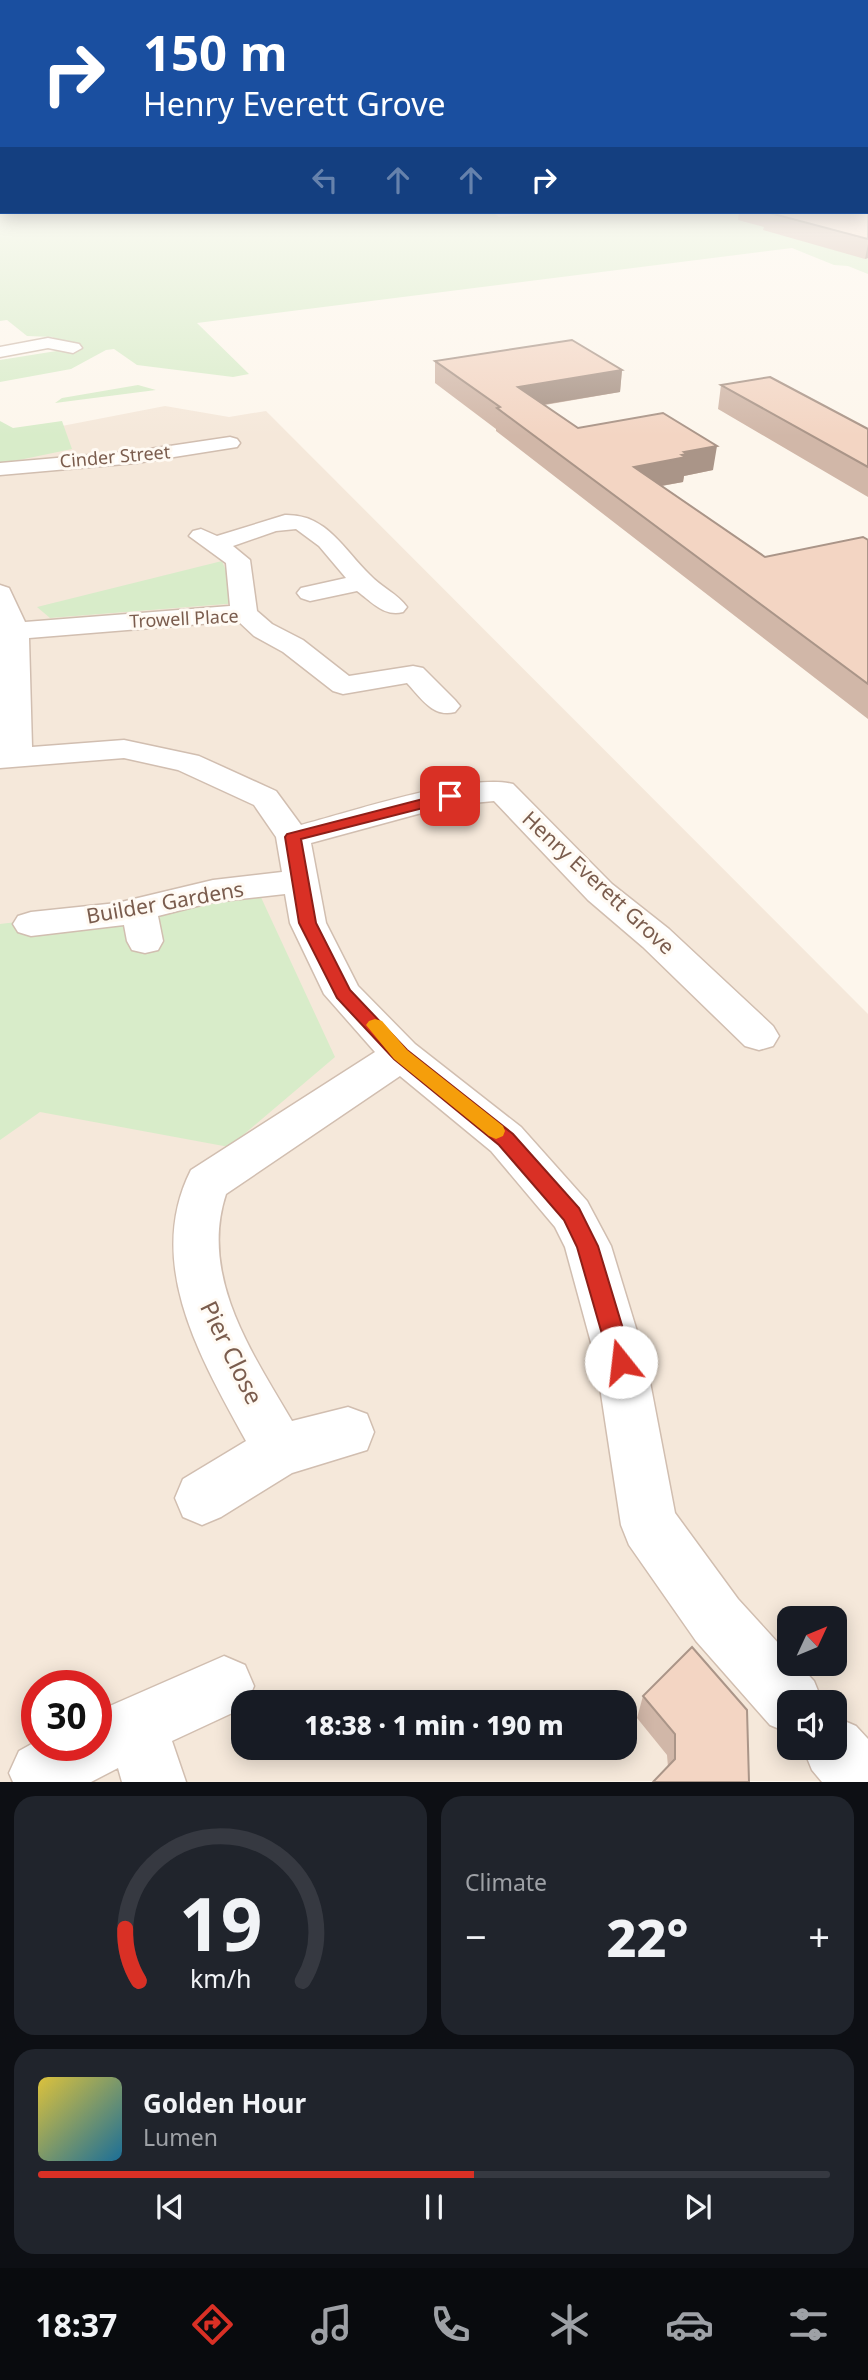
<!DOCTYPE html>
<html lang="en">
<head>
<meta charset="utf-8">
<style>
	body { margin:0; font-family:"Noto Sans",sans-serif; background:#20242c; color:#f1f3f6; height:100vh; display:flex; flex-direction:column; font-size:26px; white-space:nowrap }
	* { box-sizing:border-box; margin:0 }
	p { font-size:23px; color:#9ea1a6 }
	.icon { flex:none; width:38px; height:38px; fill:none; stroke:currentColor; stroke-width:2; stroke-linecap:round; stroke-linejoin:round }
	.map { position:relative; height:1782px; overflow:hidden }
	.sheet { display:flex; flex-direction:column; gap:14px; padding:14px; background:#0d0f14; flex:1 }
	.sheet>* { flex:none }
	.banner { position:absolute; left:0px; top:0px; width:868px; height:214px; box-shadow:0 4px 18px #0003; background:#1a4fa0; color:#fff; overflow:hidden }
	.needle { width:46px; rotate:46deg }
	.tools { position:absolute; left:777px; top:1606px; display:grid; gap:14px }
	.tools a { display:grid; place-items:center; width:70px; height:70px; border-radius:14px; background:#171b24; box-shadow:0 4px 18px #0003; font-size:35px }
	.speed { position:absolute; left:21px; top:1670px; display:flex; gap:14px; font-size:35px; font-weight:700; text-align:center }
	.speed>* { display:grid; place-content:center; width:91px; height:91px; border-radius:50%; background:#171b24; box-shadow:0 4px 18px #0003; line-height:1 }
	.speed .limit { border:10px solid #d22; background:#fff; color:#111 }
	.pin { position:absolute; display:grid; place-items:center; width:60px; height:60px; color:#fff; margin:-30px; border-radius:14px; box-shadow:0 4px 10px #0006 }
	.me { position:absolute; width:77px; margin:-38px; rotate:344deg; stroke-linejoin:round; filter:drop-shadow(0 0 5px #0008) }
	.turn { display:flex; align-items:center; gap:24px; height:147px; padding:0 28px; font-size:32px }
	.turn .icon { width:91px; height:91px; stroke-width:2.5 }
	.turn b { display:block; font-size:49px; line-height:60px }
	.lanes { display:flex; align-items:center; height:66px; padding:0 28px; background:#0003; justify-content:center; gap:35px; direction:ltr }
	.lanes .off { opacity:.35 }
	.big { font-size:52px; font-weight:800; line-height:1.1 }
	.sheet .widget { flex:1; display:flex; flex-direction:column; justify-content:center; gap:10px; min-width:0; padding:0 24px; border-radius:21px; background:#20242c }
	.sheet .dial { align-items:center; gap:0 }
	.dial svg { height:182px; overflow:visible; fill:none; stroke:#363941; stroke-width:7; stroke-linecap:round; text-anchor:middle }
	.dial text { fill:#f1f3f6; stroke:none }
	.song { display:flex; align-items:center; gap:21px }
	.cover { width:84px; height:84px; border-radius:10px; background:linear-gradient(135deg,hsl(50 70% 55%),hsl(200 70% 35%)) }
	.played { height:7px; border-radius:4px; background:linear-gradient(90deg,#d93025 55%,#363941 55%) }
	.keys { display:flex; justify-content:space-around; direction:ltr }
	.heat { display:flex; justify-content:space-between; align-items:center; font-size:38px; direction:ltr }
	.sheet .tiles { flex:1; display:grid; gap:14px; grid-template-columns:1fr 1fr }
	.widget:last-child { grid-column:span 2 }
	.trip { position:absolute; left:231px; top:1690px; width:406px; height:70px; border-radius:21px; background:#171b24; box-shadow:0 4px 18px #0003; font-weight:800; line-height:70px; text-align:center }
	.tab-bar { display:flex; height:112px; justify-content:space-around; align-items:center; background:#090b0e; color:#9ea1a6 }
	.tab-bar .icon { width:49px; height:49px }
	.tab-bar .current { color:#d93025 }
	.tab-bar b { font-size:32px; color:#f1f3f6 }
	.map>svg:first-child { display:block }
</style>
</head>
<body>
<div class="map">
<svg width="868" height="1782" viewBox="0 0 868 1782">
	<rect width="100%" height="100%" fill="#fdf6ec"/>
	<!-- residential -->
	<path fill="#f5e8da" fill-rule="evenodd" d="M165,406L229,417L266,411L868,1014V1781L0,1782V438ZM789,1619H835V1664H789ZM37,1685H96V1745H37ZM243,1703H625V1748H243ZM789,1703H835V1748H789Z"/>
	<!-- green -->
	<path fill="#d8ecc9" d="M0,187L2,212H505L495,214L499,217L570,212L868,211V274L848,266L834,265L792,248L197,323L249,374L233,377L137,365L114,349L106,350L71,369L0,382V360L69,349L57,346L53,337L27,336L7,320L0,321Z
		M138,385L156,390L55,403L62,398Z
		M0,421L13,428L62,421L72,449L0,464Z
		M222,561L239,603L50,618L37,607Z
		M259,893L335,1057L229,1147L40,1112L0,1140V924Z"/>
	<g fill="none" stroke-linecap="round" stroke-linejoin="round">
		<defs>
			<path id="minor" d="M48,338L79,344L82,348L73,353L48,348L0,357V347Z
				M230,437L237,439L240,443L237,447L136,463L0,475V463L136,451Z
				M285,515C327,514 343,549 370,575C381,587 398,594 407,607L403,612C384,617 372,602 357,591L310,601L301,598L297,593L301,588L346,578L319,546L296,529L276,531L233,546L250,560L257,611L272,624L303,640L349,676L413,666L423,668L455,700L460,706L455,712C433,718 421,698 407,683L343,694L333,691L283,652L254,636L238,621L29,638L32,747L124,740L199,756L276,791L301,825C351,812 466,773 513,784L612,884L669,929L773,1026L779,1036L773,1046L759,1050L745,1046L643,947L588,900L494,801L451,805L311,843L326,923L358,986L415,1044L521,1127L587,1201L611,1246L646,1361L675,1513L738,1599L789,1655V1664H798L814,1681L823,1703H789V1733L770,1725L696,1641L629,1545L621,1525L596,1361L565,1247L555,1227L491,1151L400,1076L226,1194C199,1276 252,1353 292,1421L348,1407L367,1414L374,1432L367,1450L292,1473L221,1517L202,1525L183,1517L175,1498L183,1479L246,1441C201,1359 144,1263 191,1170L375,1052L324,994L290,923L285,894L213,902L158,916L163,941L158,950L145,953L132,950L127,941L124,925L31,936L18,932L13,924L18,916L31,912L117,903L213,880L282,872L276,837L254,805L178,770L124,758L0,768V585L9,588L25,622L230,606L226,563L189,536L193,531L201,529L217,536Z
				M224,1656L245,1665L254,1686L247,1703H243V1708L172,1741L186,1782H122L118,1768L91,1782H13L9,1773L19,1751L37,1741V1745H96V1712Z
				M835,1717L856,1726L868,1739V1782H822L812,1770L803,1748H835Z"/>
		</defs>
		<!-- minor casing -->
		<use href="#minor" stroke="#d1beb0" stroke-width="3"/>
		<!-- minor -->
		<use href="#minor" fill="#fff" fill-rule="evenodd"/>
	</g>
	<!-- wall -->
	<path fill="#d1b7a8" d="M868,200V258L865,259L763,230L764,227L738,220L739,212H866Z
		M435,361L622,370L620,392L545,405L578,428L713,470L684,476L683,482L662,486L765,557L868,540V719L496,431V429L435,383Z
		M721,385L868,429V497L718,409Z
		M643,1696L749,1782L668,1767L667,1755L637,1718Z"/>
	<!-- shaded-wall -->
	<path fill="#aa9588" d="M868,244V258L865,259Z
		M622,370L620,392L517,409L518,387Z
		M717,446L713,470L684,476L683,482L632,491L634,467L684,452Z"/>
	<!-- building -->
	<path fill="#f3d5c3" stroke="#aa9588" stroke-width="2" d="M866,200H868V239L766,212H866Z
		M572,340L622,370L518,387L578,428L663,413L717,446L684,452L687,454L682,455L686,457L634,467L765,557L863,537L868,540V684L497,408L500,407L435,361Z
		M770,377L868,429V467L721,385Z
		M692,1647L747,1710L749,1782H653L675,1759V1734L643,1696Z"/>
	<!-- sky -->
	<linearGradient id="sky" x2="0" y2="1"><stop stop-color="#97c7e8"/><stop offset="0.43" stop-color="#fefbf6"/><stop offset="1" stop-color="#fefbf6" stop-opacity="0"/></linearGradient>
	<rect width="868" height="436" fill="url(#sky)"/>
	<!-- route -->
	<path fill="#d93025" stroke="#8d1f18" stroke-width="2" d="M450,792L455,793L457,796L455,800L301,839L316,923L350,990L407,1050L513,1134L579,1208L598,1246L633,1362L630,1369L621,1372L613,1369L610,1362L577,1247L564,1220L499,1145L394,1059L337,998L299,923L285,837L287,834Z"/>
	<!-- slow -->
	<path fill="#f59e0b" d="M375,1019L382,1021L407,1050L503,1126L505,1131L503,1136L496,1139L489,1136L394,1059L366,1025L369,1021Z"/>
	<g text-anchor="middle" stroke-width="6" stroke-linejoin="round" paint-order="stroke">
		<!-- far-street labels -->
		<g font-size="18" fill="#7a5c4d" stroke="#fffaf3">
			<text transform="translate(115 457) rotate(-5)" y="6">Cinder Street</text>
			<text transform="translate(184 619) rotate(-3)" y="6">Trowell Place</text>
		</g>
		<!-- street labels -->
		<g font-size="21" fill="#7a5c4d" stroke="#fffaf3">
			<text transform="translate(598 883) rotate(43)" y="7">Henry Everett Grove</text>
			<text transform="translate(165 903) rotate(-10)" y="7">Builder Gardens</text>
		</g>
		<!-- near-street labels -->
		<g font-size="24" fill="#7a5c4d" stroke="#fffaf3">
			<text transform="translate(231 1353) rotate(64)" y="8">Pier Close</text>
		</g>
	</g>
</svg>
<div class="tools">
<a><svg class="needle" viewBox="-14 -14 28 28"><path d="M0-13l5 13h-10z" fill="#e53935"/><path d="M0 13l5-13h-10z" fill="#9ea1a6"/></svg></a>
<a><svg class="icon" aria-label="sound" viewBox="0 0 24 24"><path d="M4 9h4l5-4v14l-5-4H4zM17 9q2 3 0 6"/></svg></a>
</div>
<div class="speed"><div class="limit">30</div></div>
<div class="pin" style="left:450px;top:796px;background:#d93025"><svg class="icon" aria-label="arrive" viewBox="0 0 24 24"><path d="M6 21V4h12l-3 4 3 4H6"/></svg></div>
<svg class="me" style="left:621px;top:1362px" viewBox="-20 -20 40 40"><circle r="19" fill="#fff"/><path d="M0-13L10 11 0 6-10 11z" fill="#d93025"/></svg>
<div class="trip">18:38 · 1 min · 190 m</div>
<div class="banner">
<div class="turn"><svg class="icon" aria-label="right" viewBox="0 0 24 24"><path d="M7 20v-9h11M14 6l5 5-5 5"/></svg><div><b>150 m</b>Henry Everett Grove</div></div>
<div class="lanes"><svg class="icon off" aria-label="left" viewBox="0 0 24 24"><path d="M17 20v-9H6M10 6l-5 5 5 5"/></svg><svg class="icon off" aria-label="ahead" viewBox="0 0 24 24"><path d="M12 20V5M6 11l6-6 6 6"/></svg><svg class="icon off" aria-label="ahead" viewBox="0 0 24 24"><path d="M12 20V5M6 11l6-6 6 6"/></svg><svg class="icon" aria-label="right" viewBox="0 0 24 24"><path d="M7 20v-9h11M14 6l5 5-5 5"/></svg></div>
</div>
</div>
<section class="sheet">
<div class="tiles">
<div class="widget dial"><svg viewBox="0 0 100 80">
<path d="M14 69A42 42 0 1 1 86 69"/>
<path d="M14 69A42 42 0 0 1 8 46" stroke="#d93025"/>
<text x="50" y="56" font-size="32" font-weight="700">19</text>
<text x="50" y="72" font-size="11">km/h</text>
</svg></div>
<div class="widget"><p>Climate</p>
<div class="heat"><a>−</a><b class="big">22°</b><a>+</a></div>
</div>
<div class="widget">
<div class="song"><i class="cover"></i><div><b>Golden Hour</b><p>Lumen</p></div></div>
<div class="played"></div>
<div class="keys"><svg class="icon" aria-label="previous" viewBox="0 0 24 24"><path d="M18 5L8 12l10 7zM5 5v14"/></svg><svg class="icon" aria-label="pause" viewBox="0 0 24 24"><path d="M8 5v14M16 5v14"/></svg><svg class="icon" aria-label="next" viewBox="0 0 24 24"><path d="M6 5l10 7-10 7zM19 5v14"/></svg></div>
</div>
</div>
</section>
<nav class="tab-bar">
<b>18:37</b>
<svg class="icon current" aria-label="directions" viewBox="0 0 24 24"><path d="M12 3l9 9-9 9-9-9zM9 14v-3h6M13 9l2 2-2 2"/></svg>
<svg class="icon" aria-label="music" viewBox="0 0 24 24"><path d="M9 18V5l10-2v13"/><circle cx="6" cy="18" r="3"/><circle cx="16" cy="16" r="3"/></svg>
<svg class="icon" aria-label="phone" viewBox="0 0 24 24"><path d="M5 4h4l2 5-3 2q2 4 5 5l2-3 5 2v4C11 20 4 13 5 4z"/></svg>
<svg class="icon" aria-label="climate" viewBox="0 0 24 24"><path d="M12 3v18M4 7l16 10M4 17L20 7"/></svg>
<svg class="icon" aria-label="car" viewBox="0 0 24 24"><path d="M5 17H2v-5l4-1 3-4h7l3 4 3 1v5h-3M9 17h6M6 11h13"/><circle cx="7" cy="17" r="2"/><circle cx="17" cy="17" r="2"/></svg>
<svg class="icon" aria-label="filters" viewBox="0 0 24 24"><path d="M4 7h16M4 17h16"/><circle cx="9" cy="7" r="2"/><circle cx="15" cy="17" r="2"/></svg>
</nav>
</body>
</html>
